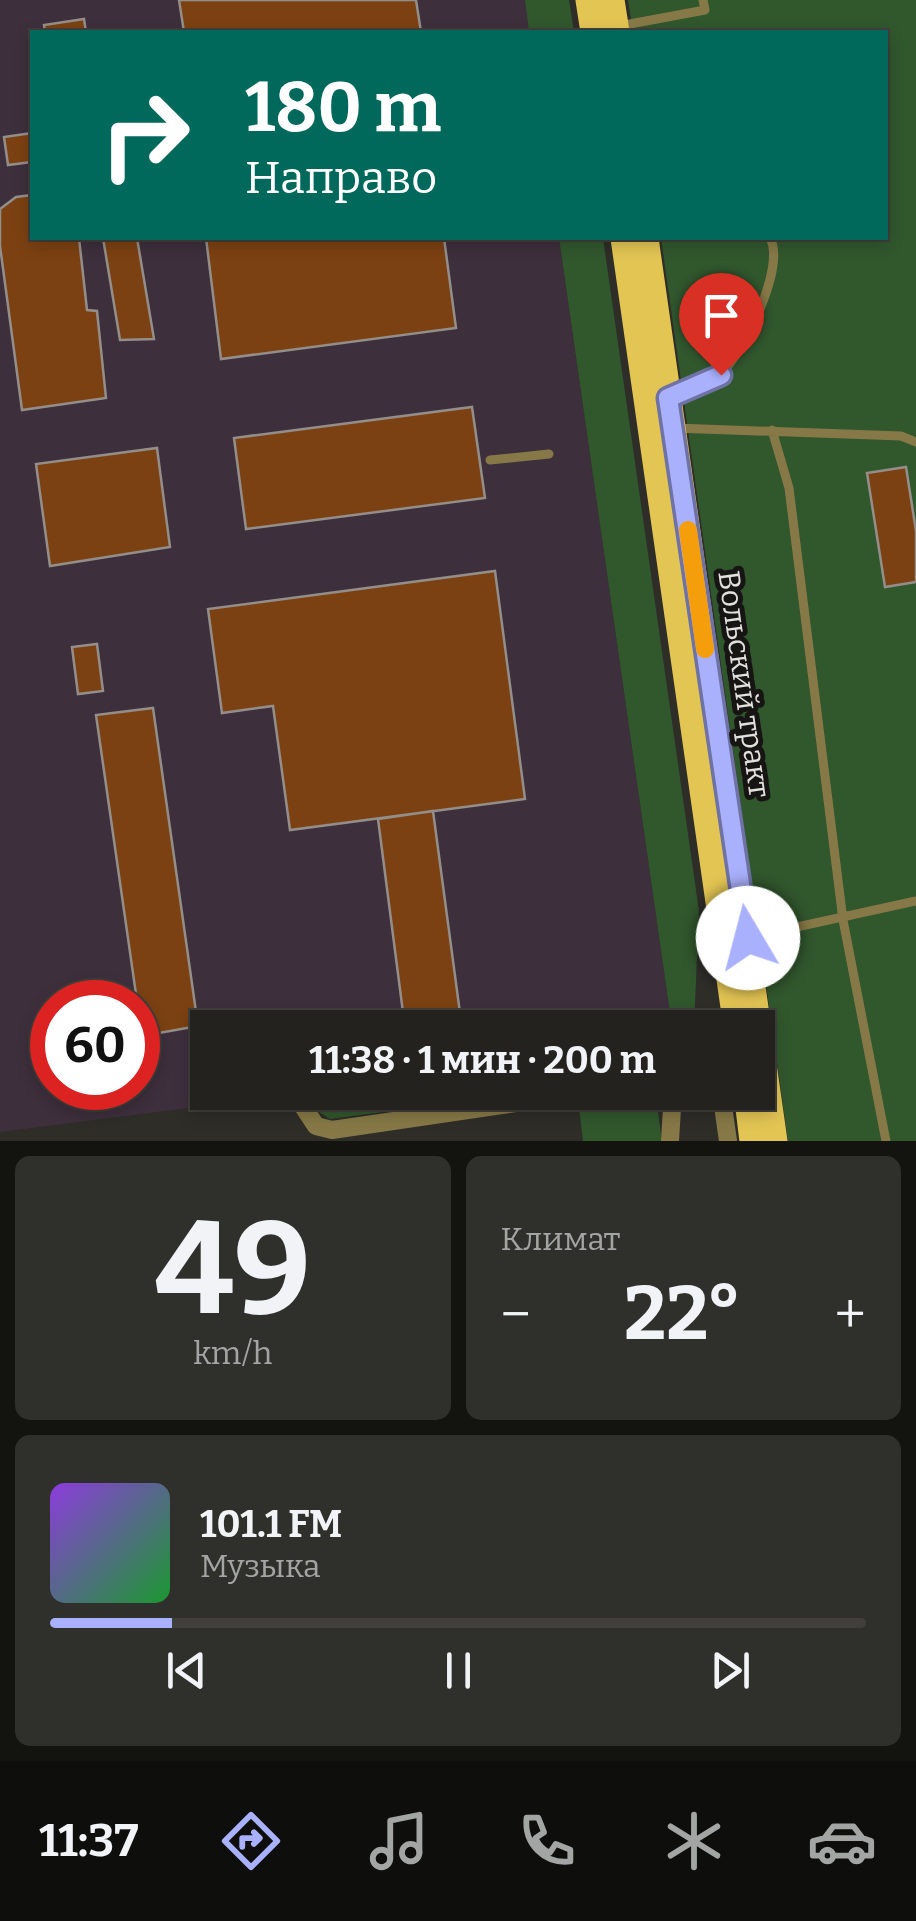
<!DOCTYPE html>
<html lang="ru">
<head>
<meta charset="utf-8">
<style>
	body { margin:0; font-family:Bitter,serif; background:#2f2f2b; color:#f1f3f6; height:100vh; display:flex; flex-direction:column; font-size:38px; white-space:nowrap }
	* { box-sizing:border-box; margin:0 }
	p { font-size:32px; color:#a3a4a4 }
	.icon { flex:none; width:55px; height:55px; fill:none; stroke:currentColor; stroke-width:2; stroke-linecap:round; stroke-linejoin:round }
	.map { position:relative; height:1141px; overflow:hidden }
	.side { display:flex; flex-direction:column; gap:15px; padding:15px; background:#131310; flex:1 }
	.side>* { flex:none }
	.top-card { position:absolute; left:30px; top:30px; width:858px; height:210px; border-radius:0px; box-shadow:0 5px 15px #0003,0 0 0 2px #403f3c; background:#00695c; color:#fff; overflow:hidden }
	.speed { position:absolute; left:30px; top:980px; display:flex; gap:20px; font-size:50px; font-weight:700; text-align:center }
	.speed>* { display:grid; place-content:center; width:130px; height:130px; border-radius:50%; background:#23221e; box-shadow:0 5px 15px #0003,0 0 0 2px #403f3c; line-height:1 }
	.speed .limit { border:15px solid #d22; background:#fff; color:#111 }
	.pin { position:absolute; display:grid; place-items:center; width:85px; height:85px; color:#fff; margin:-102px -42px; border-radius:50% 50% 50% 0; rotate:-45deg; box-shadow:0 0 10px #0007 }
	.pin .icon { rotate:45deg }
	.me { position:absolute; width:110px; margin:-55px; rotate:352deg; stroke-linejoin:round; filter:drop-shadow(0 0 8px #0008) }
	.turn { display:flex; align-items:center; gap:35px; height:210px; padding:0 50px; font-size:45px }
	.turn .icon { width:130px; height:130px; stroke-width:2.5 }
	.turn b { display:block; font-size:70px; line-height:85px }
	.big { font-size:75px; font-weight:700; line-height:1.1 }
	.side .widget { flex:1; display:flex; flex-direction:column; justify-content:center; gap:15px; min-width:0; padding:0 35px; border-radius:15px; background:#2f2f2b }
	.side .dial { align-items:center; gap:0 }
	.dial b { font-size:130px; line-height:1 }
	.song { display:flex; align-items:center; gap:30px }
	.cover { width:120px; height:120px; border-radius:15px; background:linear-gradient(135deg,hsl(270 70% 55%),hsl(130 70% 35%)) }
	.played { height:10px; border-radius:5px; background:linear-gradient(90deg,#a9b0fc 15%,#403f3c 15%) }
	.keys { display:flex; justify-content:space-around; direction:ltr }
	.heat { display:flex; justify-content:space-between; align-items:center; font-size:55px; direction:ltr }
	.side .tiles { flex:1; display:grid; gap:15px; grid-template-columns:1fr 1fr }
	.widget:last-child { grid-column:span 2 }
	.trip { position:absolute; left:190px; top:1010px; width:585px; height:100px; border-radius:0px; background:#23221e; box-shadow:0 5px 15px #0003,0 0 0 2px #403f3c; font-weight:700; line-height:100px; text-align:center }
	.tab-bar { display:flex; height:160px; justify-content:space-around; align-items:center; background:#0e0e0c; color:#a3a4a4 }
	.tab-bar .icon { width:70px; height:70px }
	.tab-bar .active { color:#a9b0fc }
	.tab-bar b { font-size:45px; color:#f1f3f6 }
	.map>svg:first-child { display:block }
</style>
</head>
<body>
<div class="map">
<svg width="916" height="1141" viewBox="0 0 916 1141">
	<rect width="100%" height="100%" fill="#2f2d28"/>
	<!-- industrial -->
	<path fill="#3d2f3c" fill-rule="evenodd" d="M0,0H525L529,32H32V238H559L672,1027L208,1028V1092L305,1093L0,1132ZM52,1002H138V1088H52Z"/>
	<!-- green -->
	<path fill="#31572d" d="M525,0H569L574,32H529Z
		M628,0H916V1141H788L661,238H885V32H633Z
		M559,238H603L699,911L694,1027H672Z
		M308,1093H526L330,1119L319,1112Z
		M648,1097L656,1098L662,1141H583L579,1107Z"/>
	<!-- building -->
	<path fill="#7b4112" stroke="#948e8a" stroke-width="2.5" d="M179,0H416L421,32H184Z
		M84,19L86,32H45L44,25Z
		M32,133V162L8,165L4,137Z
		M32,195V238H79L87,310L97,311L106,398L22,410L0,246V209L16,197Z
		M103,238H137L154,339L120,340Z
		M206,238H444L456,328L221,359Z
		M472,407L485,498L246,529L234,438Z
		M157,448L170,547L50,566L36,464Z
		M906,467L916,531V582L885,587L867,473Z
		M495,571L525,799L290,830L273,706L222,713L208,609Z
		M97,644L103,691L78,694L72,647Z
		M153,708L198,1026L142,1036L96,715Z
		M433,811L462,1028H405L378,819Z
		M566,1014L568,1028H468Z"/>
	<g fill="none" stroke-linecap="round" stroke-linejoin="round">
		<!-- lane -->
		<path stroke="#877947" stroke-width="9" d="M619,26L705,10L703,0
			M671,397C685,390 710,385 721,374C744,352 786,267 770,238
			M675,428L901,436L916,442
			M772,430L789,488L843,920L886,1141
			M490,460L549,454
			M751,937L916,901"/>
		<!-- street -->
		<path stroke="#877947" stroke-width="18" d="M721,1092L728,1141
			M295,1094L316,1126L332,1130L592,1092
			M670,1141L673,1092"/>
		<!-- primary -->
		<path stroke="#e3c554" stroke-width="25" d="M588,0L593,32
			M612,0L617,32
			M623,238L736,1028
			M646,238L775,1141
			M746,1092L752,1141"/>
	</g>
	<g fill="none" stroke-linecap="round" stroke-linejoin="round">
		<defs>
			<path id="route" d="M721,375L668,398L748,938"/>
		</defs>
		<!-- route casing -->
		<use href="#route" stroke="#6e72a4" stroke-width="25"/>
		<!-- route -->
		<use href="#route" stroke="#a9b0fc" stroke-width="18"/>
		<!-- slow -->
		<path stroke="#f59e0b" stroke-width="18" d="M688,530L705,649"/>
	</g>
	<g text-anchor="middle" stroke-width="10" stroke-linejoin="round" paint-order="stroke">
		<!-- street labels -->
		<g font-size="30" fill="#e3e1de" stroke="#161513">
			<text transform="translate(744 684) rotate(82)" y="10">Вольский тракт</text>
		</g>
	</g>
</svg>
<div class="speed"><div class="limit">60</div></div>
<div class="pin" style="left:721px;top:375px;background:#d93025"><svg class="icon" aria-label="arrive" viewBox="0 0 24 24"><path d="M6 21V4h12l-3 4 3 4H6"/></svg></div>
<svg class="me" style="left:748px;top:938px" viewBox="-20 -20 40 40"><circle r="19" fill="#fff"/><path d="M0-13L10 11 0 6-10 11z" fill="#a9b0fc"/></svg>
<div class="trip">11:38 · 1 мин · 200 m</div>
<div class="top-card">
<div class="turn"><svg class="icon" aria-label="right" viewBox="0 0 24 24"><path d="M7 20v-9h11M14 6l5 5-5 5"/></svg><div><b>180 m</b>Направо</div></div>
</div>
</div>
<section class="side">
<div class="tiles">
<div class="widget dial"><b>49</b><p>km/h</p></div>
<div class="widget"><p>Климат</p>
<div class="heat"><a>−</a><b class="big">22°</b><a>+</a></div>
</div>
<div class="widget">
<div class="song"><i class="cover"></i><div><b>101.1 FM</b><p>Музыка</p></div></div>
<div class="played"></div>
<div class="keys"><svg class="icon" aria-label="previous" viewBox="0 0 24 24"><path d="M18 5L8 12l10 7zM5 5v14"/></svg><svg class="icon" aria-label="pause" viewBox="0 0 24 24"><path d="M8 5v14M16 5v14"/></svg><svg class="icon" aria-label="next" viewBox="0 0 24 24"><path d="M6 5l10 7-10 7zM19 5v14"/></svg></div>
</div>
</div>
</section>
<nav class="tab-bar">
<b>11:37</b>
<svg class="icon active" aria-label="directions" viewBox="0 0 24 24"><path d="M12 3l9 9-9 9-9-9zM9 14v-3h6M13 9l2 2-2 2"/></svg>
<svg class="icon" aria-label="music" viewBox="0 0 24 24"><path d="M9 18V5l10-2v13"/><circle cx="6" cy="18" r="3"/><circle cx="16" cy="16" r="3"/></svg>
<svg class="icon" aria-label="phone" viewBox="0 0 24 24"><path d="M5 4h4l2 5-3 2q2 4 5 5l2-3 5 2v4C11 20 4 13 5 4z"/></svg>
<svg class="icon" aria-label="climate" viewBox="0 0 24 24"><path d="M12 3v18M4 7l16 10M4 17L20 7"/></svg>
<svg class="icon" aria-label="car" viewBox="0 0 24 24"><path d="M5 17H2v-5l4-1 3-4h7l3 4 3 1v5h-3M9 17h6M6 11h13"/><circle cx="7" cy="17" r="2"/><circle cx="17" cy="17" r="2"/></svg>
</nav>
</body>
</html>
